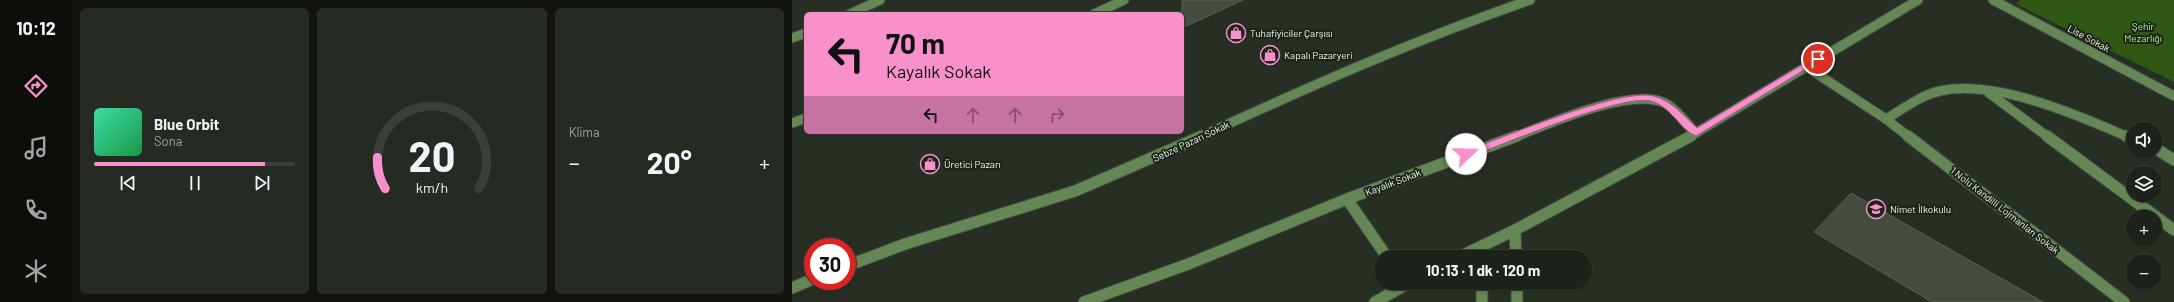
<!DOCTYPE html>
<html lang="tr">
<head>
<meta charset="utf-8">
<style>
	body { margin:0; font-family:Barlow,sans-serif; background:#252a23; color:#f1f3f6; height:100vh; display:flex; flex-direction:column; font-size:15px; white-space:nowrap }
	* { box-sizing:border-box; margin:0 }
	p { font-size:13px; color:#a0a4a2 }
	.icon { flex:none; width:22px; height:22px; fill:none; stroke:currentColor; stroke-width:2; stroke-linecap:round; stroke-linejoin:round }
	.map { position:relative; flex:1; overflow:hidden }
	.side { display:flex; flex-direction:column; gap:8px; padding:8px; background:#10130e; width:720px }
	.side>* { flex:none }
	.banner { position:absolute; left:12px; top:12px; width:380px; height:122px; border-radius:6px; box-shadow:0 1px 3px #0004,0 0 0 1px #3b3f39; background:#f890cc; color:#111; overflow:hidden }
	.tools { position:absolute; left:1334px; top:122px; display:grid; gap:8px }
	.tools a { display:grid; place-items:center; width:36px; height:36px; border-radius:50%; background:#1d221a; box-shadow:0 1px 3px #0004,0 0 0 1px #3b3f39; font-size:20px }
	.speed { position:absolute; left:12px; top:238px; display:flex; gap:8px; font-size:20px; font-weight:700; text-align:center }
	.speed>* { display:grid; place-content:center; width:52px; height:52px; border-radius:50%; background:#1d221a; box-shadow:0 1px 3px #0004,0 0 0 1px #3b3f39; line-height:1 }
	.speed .limit { border:6px solid #d22; background:#fff; color:#111 }
	.pin { position:absolute; display:grid; place-items:center; width:34px; height:34px; color:#fff; margin:-17px; border:2px solid #fff; border-radius:50%; box-shadow:0 1px 4px #0007 }
	.me { position:absolute; width:44px; margin:-22px; rotate:69deg; stroke-linejoin:round; filter:drop-shadow(0 0 3px #0008) }
	.turn { display:flex; align-items:center; gap:14px; height:84px; padding:0 16px; font-size:18px }
	.turn .icon { width:52px; height:52px; stroke-width:2.5 }
	.turn b { display:block; font-size:28px; line-height:34px }
	.lanes { display:flex; align-items:center; height:38px; padding:0 16px; background:#0003; justify-content:center; gap:20px; direction:ltr }
	.lanes .off { opacity:.35 }
	.big { font-size:30px; font-weight:700; line-height:1.1 }
	.side .widget { flex:1; display:flex; flex-direction:column; justify-content:center; gap:6px; min-width:0; padding:0 14px; border-radius:6px; background:#252a23 }
	.side .dial { align-items:center; gap:0 }
	.dial svg { height:104px; overflow:visible; fill:none; stroke:#3b3f39; stroke-width:7; stroke-linecap:round; text-anchor:middle }
	.dial text { fill:#f1f3f6; stroke:none }
	.song { display:flex; align-items:center; gap:12px }
	.cover { width:48px; height:48px; border-radius:6px; background:linear-gradient(135deg,hsl(160 70% 55%),hsl(140 70% 35%)) }
	.played { height:4px; border-radius:2px; background:linear-gradient(90deg,#f890cc 85%,#3b3f39 85%) }
	.keys { display:flex; justify-content:space-around; direction:ltr }
	.heat { display:flex; justify-content:space-between; align-items:center; font-size:22px; direction:ltr }
	.side .tiles { flex:1; display:grid; gap:8px; grid-template-columns:repeat(3,1fr) }
	.trip { position:absolute; left:582px; top:250px; width:218px; height:40px; border-radius:20px; background:#1d221a; box-shadow:0 1px 3px #0004,0 0 0 1px #3b3f39; font-weight:700; line-height:40px; text-align:center }
	main { display:flex; flex:1; min-height:0 }
	.dock { display:flex; flex-direction:column; width:72px; justify-content:space-around; align-items:center; background:#0c0e0a; color:#a0a4a2 }
	.dock .icon { width:28px; height:28px }
	.dock .on { color:#f890cc }
	.dock b { font-size:18px; color:#f1f3f6 }
	.map>svg:first-child { display:block }
</style>
</head>
<body>
<main>
<nav class="dock">
<b>10:12</b>
<svg class="icon on" aria-label="directions" viewBox="0 0 24 24"><path d="M12 3l9 9-9 9-9-9zM9 14v-3h6M13 9l2 2-2 2"/></svg>
<svg class="icon" aria-label="music" viewBox="0 0 24 24"><path d="M9 18V5l10-2v13"/><circle cx="6" cy="18" r="3"/><circle cx="16" cy="16" r="3"/></svg>
<svg class="icon" aria-label="phone" viewBox="0 0 24 24"><path d="M5 4h4l2 5-3 2q2 4 5 5l2-3 5 2v4C11 20 4 13 5 4z"/></svg>
<svg class="icon" aria-label="climate" viewBox="0 0 24 24"><path d="M12 3v18M4 7l16 10M4 17L20 7"/></svg>
</nav>
<section class="side">
<div class="tiles">
<div class="widget">
<div class="song"><i class="cover"></i><div><b>Blue Orbit</b><p>Sona</p></div></div>
<div class="played"></div>
<div class="keys"><svg class="icon" aria-label="previous" viewBox="0 0 24 24"><path d="M18 5L8 12l10 7zM5 5v14"/></svg><svg class="icon" aria-label="pause" viewBox="0 0 24 24"><path d="M8 5v14M16 5v14"/></svg><svg class="icon" aria-label="next" viewBox="0 0 24 24"><path d="M6 5l10 7-10 7zM19 5v14"/></svg></div>
</div>
<div class="widget dial"><svg viewBox="0 0 100 80">
<path d="M14 69A42 42 0 1 1 86 69"/>
<path d="M14 69A42 42 0 0 1 8 45" stroke="#f890cc"/>
<text x="50" y="56" font-size="32" font-weight="700">20</text>
<text x="50" y="72" font-size="11">km/h</text>
</svg></div>
<div class="widget"><p>Klima</p>
<div class="heat"><a>−</a><b class="big">20°</b><a>+</a></div>
</div>
</div>
</section>
<div class="map">
<svg width="1382" height="302" viewBox="0 0 1382 302">
	<rect width="100%" height="100%" fill="#272e23"/>
	<!-- green -->
	<path fill="#305815" d="M1228,0H1382V82L1224,4Z"/>
	<!-- building -->
	<path fill="#444c40" stroke="#575f53" d="M390,0H451L390,28Z
		M1059,193L1251,302H1140L1022,232Z"/>
	<g fill="none" stroke-linecap="round" stroke-linejoin="round">
		<defs>
			<path id="minor-far1" d="M1201,0L1382,96
				M58,14L88,0
				M302,14L332,0
				M0,38L14,33
				M1013,66L1094,119L1117,137
				M1197,93L1256,137
				M1094,119C1111,109 1129,95 1148,91C1203,79 1286,115 1336,137
				M0,123L14,118
				M408,137C516,87 625,39 738,0
				M723,137C759,123 838,87 873,103C884,108 895,124 904,133
				M897,137L1126,0"/>
			<path id="minor" d="M1116,136L1332,302
				M1255,136L1382,230
				M1334,136L1341,139
				M1363,148L1382,160
				M555,199L595,257
				M723,230L724,257
				M691,245V257
				M667,257L723,230L899,136
				M55,266L113,244L283,191L410,136
				M690,283V302
				M725,283V302
				M0,288L21,279
				M292,302L399,263L555,199L725,136
				M583,302L617,283"/>
		</defs>
		<!-- minor-far1 casing -->
		<use href="#minor-far1" stroke="#434a3f" stroke-width="11"/>
		<!-- minor casing -->
		<use href="#minor" stroke="#434a3f" stroke-width="13"/>
		<!-- minor-far1 -->
		<use href="#minor-far1" stroke="#658655" stroke-width="9"/>
		<!-- minor -->
		<use href="#minor" stroke="#658655" stroke-width="11"/>
	</g>
	<!-- route -->
	<path fill="#f890cc" stroke="#a15e85" d="M1023,57L1030,59L904,136C889,131 879,106 859,101C829,94 712,144 677,157H671L670,154L671,152C708,139 829,87 862,96C880,101 892,116 905,128Z"/>
	<!-- icons -->
	<defs>
		<symbol id="shop-ring" viewBox="-11 -11 22 22"><circle r="9.5" fill="#1d241a" stroke="#f890cc" stroke-width="1.5"/><path d="M-5-2.5h2.3a2.7 3.5 0 0 1 5.4 0H5L5.5 6h-11ZM-1.5-2.5h3a1.5 2.3 0 0 0-3 0Z" fill="#f890cc"/></symbol>
		<symbol id="school-ring" viewBox="-11 -11 22 22"><circle r="9.5" fill="#1d241a" stroke="#f890cc" stroke-width="1.5"/><path d="M0-5L7-2L0 1L-7-2ZM-4 1L0 2.5L4 1V4Q0 6-4 4Z" fill="#f890cc"/></symbol>
	</defs>
	<g fill-rule="evenodd">
		<use href="#shop-ring" x="433" y="22" width="22" height="22"/>
		<use href="#shop-ring" x="467" y="44" width="22" height="22"/>
		<use href="#shop-ring" x="127" y="153" width="22" height="22"/>
		<use href="#school-ring" x="1073" y="198" width="22" height="22"/>
	</g>
	<g text-anchor="middle" stroke-width="4" stroke-linejoin="round" paint-order="stroke">
		<!-- park labels -->
		<g font-size="10" fill="#abee88" stroke="#1d241a">
			<text x="1351" y="30">Şehir<tspan x="1351" dy="12">Mezarlığı</tspan></text>
		</g>
		<!-- poi labels -->
		<g font-size="10" fill="#eff4ed" stroke="#1d241a" text-anchor="start">
			<text x="458" y="37">Tuhafiyiciler Çarşısı</text>
			<text x="492" y="59">Kapalı Pazaryeri</text>
			<text x="152" y="168">Üretici Pazarı</text>
			<text x="1098" y="213">Nimet İlkokulu</text>
		</g>
		<!-- street labels -->
		<g font-size="10" fill="#eff4ed" stroke="#1d241a">
			<text transform="translate(1297 38) rotate(28)" y="4">Lise Sokak</text>
			<text transform="translate(399 141) rotate(-25)" y="4">Sebze Pazarı Sokak</text>
			<text transform="translate(601 182) rotate(-21)" y="4">Kayalık Sokak</text>
			<text transform="translate(1213 210) rotate(38)" y="4">1 Nolu Kandilli Lojmanları Sokak</text>
		</g>
	</g>
</svg>
<div class="tools">
<a><svg class="icon" aria-label="sound" viewBox="0 0 24 24"><path d="M4 9h4l5-4v14l-5-4H4zM17 9q2 3 0 6"/></svg></a>
<a><svg class="icon" aria-label="layers" viewBox="0 0 24 24"><path d="M12 4l9 5-9 5-9-5zM3 14l9 5 9-5"/></svg></a>
<a>+</a>
<a>−</a>
</div>
<div class="speed"><div class="limit">30</div></div>
<div class="pin" style="left:1026px;top:59px;background:#d93025"><svg class="icon" aria-label="arrive" viewBox="0 0 24 24"><path d="M6 21V4h12l-3 4 3 4H6"/></svg></div>
<svg class="me" style="left:674px;top:154px" viewBox="-20 -20 40 40"><circle r="19" fill="#fff"/><path d="M0-13L10 11 0 6-10 11z" fill="#f890cc"/></svg>
<div class="trip">10:13 · 1 dk · 120 m</div>
<div class="banner">
<div class="turn"><svg class="icon" aria-label="left" viewBox="0 0 24 24"><path d="M17 20v-9H6M10 6l-5 5 5 5"/></svg><div><b>70 m</b>Kayalık Sokak</div></div>
<div class="lanes"><svg class="icon" aria-label="left" viewBox="0 0 24 24"><path d="M17 20v-9H6M10 6l-5 5 5 5"/></svg><svg class="icon off" aria-label="ahead" viewBox="0 0 24 24"><path d="M12 20V5M6 11l6-6 6 6"/></svg><svg class="icon off" aria-label="ahead" viewBox="0 0 24 24"><path d="M12 20V5M6 11l6-6 6 6"/></svg><svg class="icon off" aria-label="right" viewBox="0 0 24 24"><path d="M7 20v-9h11M14 6l5 5-5 5"/></svg></div>
</div>
</div>
</main>
</body>
</html>
